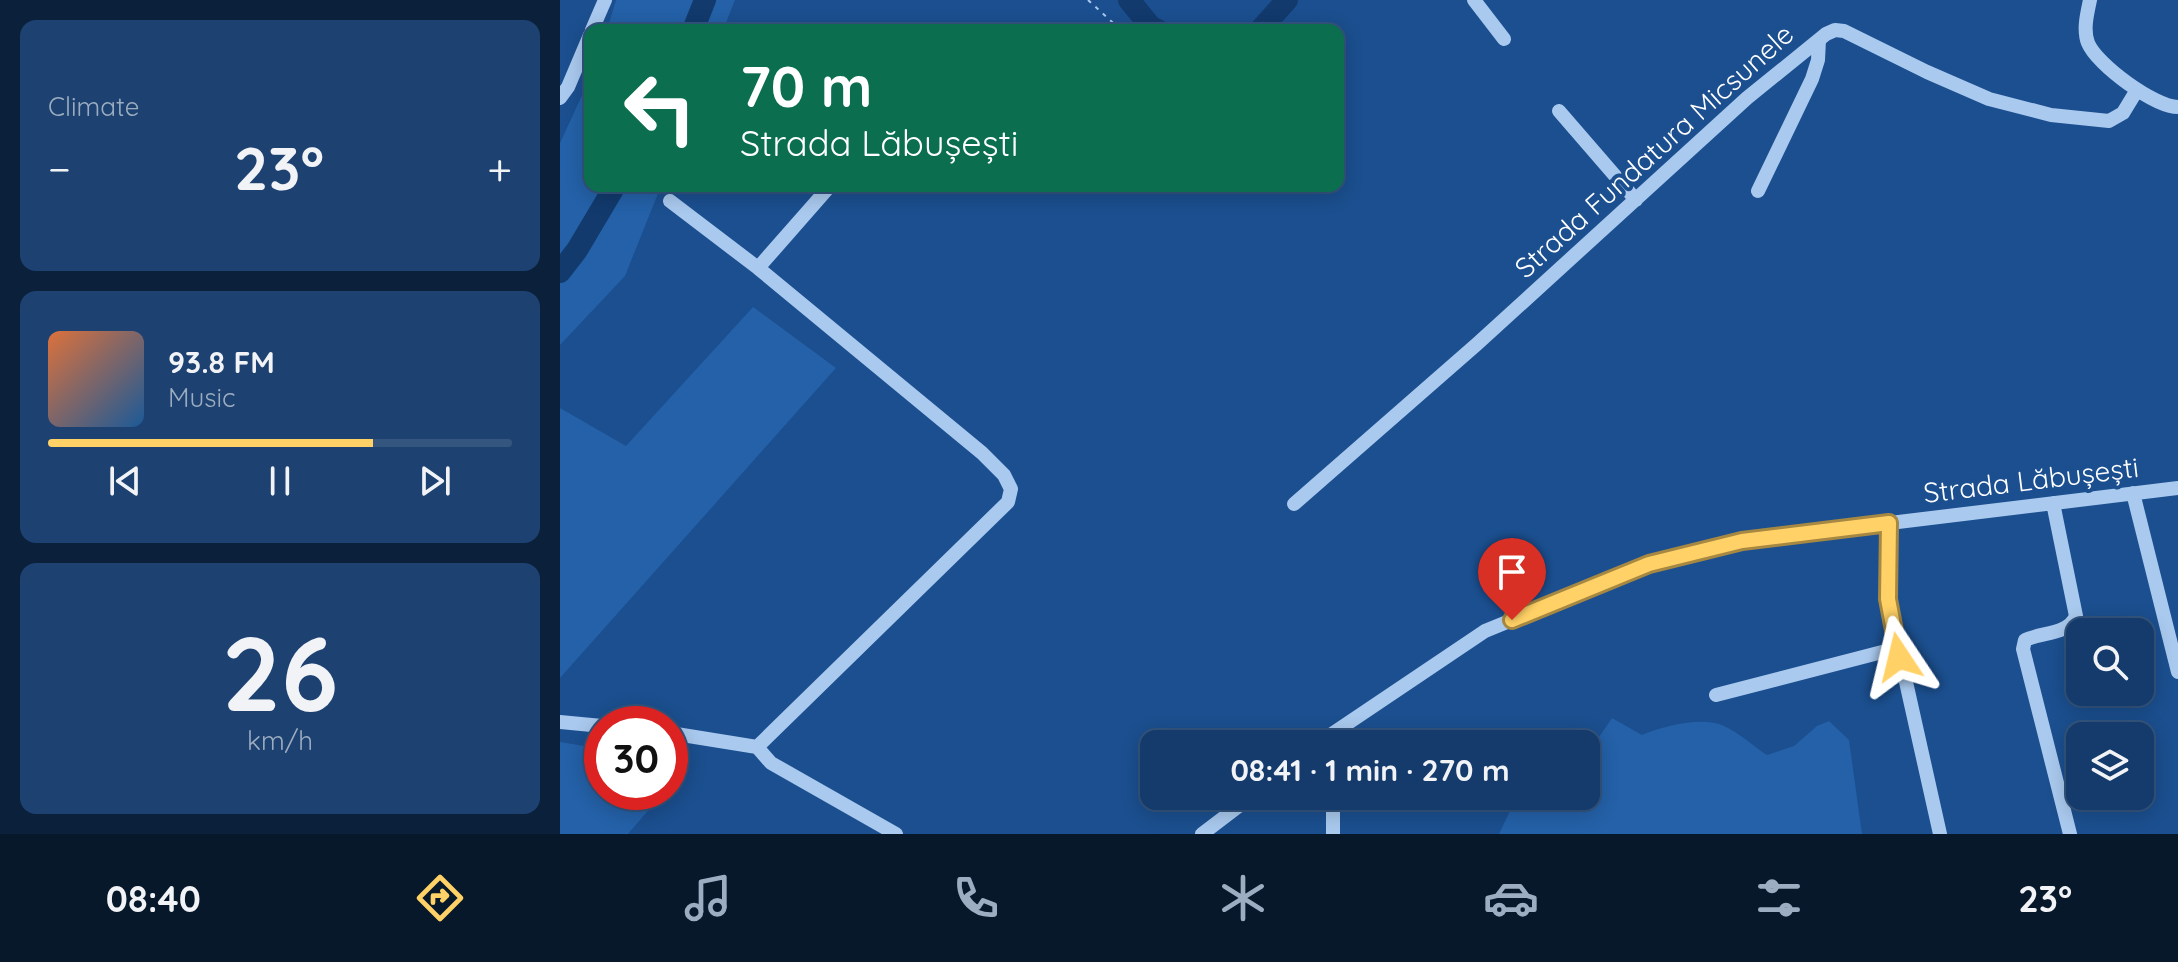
<!DOCTYPE html>
<html lang="en">
<head>
<meta charset="utf-8">
<style>
	body { margin:0; font-family:Quicksand,sans-serif; background:#1d4271; color:#f1f3f6; height:100vh; display:flex; flex-direction:column; font-size:30px; white-space:nowrap }
	* { box-sizing:border-box; margin:0 }
	p { font-size:26px; color:#9dadc1 }
	.icon { flex:none; width:44px; height:44px; fill:none; stroke:currentColor; stroke-width:2; stroke-linecap:round; stroke-linejoin:round }
	.map { position:relative; flex:1; overflow:hidden }
	.side { display:flex; flex-direction:column; gap:20px; padding:20px; background:#0b203b; width:560px }
	.side>* { flex:none }
	.banner { position:absolute; left:24px; top:24px; width:760px; height:168px; border-radius:16px; box-shadow:0 4px 20px #0003,0 0 0 2px #33557e; background:#0b6e4f; color:#fff; overflow:hidden }
	.buttons { position:absolute; left:1506px; top:618px; display:grid; gap:16px }
	.buttons a { display:grid; place-items:center; width:88px; height:88px; border-radius:16px; background:#143b6b; box-shadow:0 4px 20px #0003,0 0 0 2px #33557e; font-size:40px }
	.speed { position:absolute; left:24px; top:706px; display:flex; gap:16px; font-size:40px; font-weight:700; text-align:center }
	.speed>* { display:grid; place-content:center; width:104px; height:104px; border-radius:50%; background:#143b6b; box-shadow:0 4px 20px #0003,0 0 0 2px #33557e; line-height:1 }
	.speed .limit { border:12px solid #d22; background:#fff; color:#111 }
	.pin { position:absolute; display:grid; place-items:center; width:68px; height:68px; color:#fff; margin:-82px -34px; border-radius:50% 50% 50% 0; rotate:-45deg; box-shadow:0 0 8px #0007 }
	.pin .icon { rotate:45deg }
	.me { position:absolute; width:88px; margin:-44px; rotate:350deg; stroke-linejoin:round; filter:drop-shadow(0 0 6px #0008) }
	.turn { display:flex; align-items:center; gap:28px; height:168px; padding:0 24px; font-size:36px }
	.turn .icon { width:104px; height:104px; stroke-width:2.5 }
	.turn b { display:block; font-size:56px; line-height:68px }
	.big { font-size:60px; font-weight:800; line-height:1.1 }
	.side .widget { flex:1; display:flex; flex-direction:column; justify-content:center; gap:12px; min-width:0; padding:0 28px; border-radius:16px; background:#1d4271 }
	.side .dial { align-items:center; gap:0 }
	.dial b { font-size:104px; line-height:1 }
	.song { display:flex; align-items:center; gap:24px }
	.cover { width:96px; height:96px; border-radius:12px; background:linear-gradient(135deg,hsl(20 70% 55%),hsl(210 70% 35%)) }
	.played { height:8px; border-radius:4px; background:linear-gradient(90deg,#ffd166 70%,#33557e 70%) }
	.keys { display:flex; justify-content:space-around; direction:ltr }
	.heat { display:flex; justify-content:space-between; align-items:center; font-size:44px; direction:ltr }
	.trip { position:absolute; left:580px; top:730px; width:460px; height:80px; border-radius:16px; background:#143b6b; box-shadow:0 4px 20px #0003,0 0 0 2px #33557e; font-weight:800; line-height:80px; text-align:center }
	.dock { display:flex; height:128px; justify-content:space-around; align-items:center; background:#08182b; color:#9dadc1 }
	.dock .icon { width:56px; height:56px }
	.dock .selected { color:#ffd166 }
	.dock b { font-size:36px; color:#f1f3f6 }
	main { display:flex; flex:1; min-height:0 }
	.map>svg:first-child { display:block }
</style>
</head>
<body>
<main>
<section class="side">
<div class="widget"><p>Climate</p>
<div class="heat"><a>−</a><b class="big">23°</b><a>+</a></div>
</div>
<div class="widget">
<div class="song"><i class="cover"></i><div><b>93.8 FM</b><p>Music</p></div></div>
<div class="played"></div>
<div class="keys"><svg class="icon" aria-label="previous" viewBox="0 0 24 24"><path d="M18 5L8 12l10 7zM5 5v14"/></svg><svg class="icon" aria-label="pause" viewBox="0 0 24 24"><path d="M8 5v14M16 5v14"/></svg><svg class="icon" aria-label="next" viewBox="0 0 24 24"><path d="M6 5l10 7-10 7zM19 5v14"/></svg></div>
</div>
<div class="widget dial"><b>26</b><p>km/h</p></div>
</section>
<div class="map">
<svg width="1618" height="834" viewBox="0 0 1618 834">
	<rect width="100%" height="100%" fill="#1b4f8f"/>
	<!-- green -->
	<path fill="#2461a8" d="M56,0H175L163,30H47Z
		M30,78V186H101L65,276L0,345V143Z
		M193,307L276,368L0,678V408L66,446Z
		M1052,718L1082,735C1103,726 1143,716 1164,726C1180,733 1193,746 1207,755L1234,746L1257,726L1269,721L1289,740L1302,834H939L949,813L952,796H1026V756Z
		M0,742L42,749V792H104L68,834H0Z"/>
	<g fill="none" stroke-linecap="round" stroke-linejoin="round">
		<!-- river -->
		<path stroke="#123a6d" stroke-width="22" d="M569,0L591,27L598,30
			M133,30L145,0
			M700,30L727,0
			M0,272L17,250L55,186"/>
		<!-- path -->
		<path stroke="#a9c9ee" stroke-width="2" stroke-dasharray="4 6" stroke-linecap="butt" d="M528,0L561,30"/>
		<!-- minor -->
		<path stroke="#a9c9ee" stroke-width="14" d="M914,0L944,39
			M1530,0C1527,14 1523,30 1528,43C1537,65 1595,107 1618,107
			M32,30L45,0
			M0,98L8,87L30,35
			M999,111L1076,200
			M1198,191L1252,79L1258,60L1259,40
			M110,201L198,268L422,453L444,475L451,489L448,502L197,747
			M198,268L270,186
			M1573,493L1618,672
			M1493,503L1516,616C1508,635 1482,632 1465,640L1463,649L1510,834
			M734,504L917,344L1187,98L1266,34L1275,30L1284,31L1367,72L1429,99L1491,115L1549,121L1563,113L1577,90
			M1334,641L1344,673L1380,834
			M1156,695L1326,651L1334,641L1328,599L1329,523
			M0,722L42,726
			M110,733L197,747
			M757,744L925,631L1089,564L1182,541L1618,488
			M197,747L211,763L336,834
			M773,796V834
			M642,834L692,796"/>
	</g>
	<g fill="none" stroke-linecap="round" stroke-linejoin="round">
		<defs>
			<path id="route" d="M952,620L1089,564L1182,541L1329,523L1328,599L1339,657"/>
		</defs>
		<!-- route casing -->
		<use href="#route" stroke="#a68842" stroke-width="20"/>
		<!-- route -->
		<use href="#route" stroke="#ffd166" stroke-width="14"/>
	</g>
	<g text-anchor="middle" stroke-width="8" stroke-linejoin="round" paint-order="stroke">
		<!-- street labels -->
		<g font-size="28" fill="#fff" stroke="#1b4f8f">
			<text transform="translate(1094 151) rotate(-42)" y="10">Strada Fundatura Micsunele</text>
			<text transform="translate(1471 480) rotate(-7)" y="10">Strada Lăbușești</text>
		</g>
	</g>
</svg>
<div class="buttons">
<a><svg class="icon" aria-label="search" viewBox="0 0 24 24"><circle cx="10" cy="10" r="6"/><path d="M15 15l6 6"/></svg></a>
<a><svg class="icon" aria-label="layers" viewBox="0 0 24 24"><path d="M12 4l9 5-9 5-9-5zM3 14l9 5 9-5"/></svg></a>
</div>
<div class="speed"><div class="limit">30</div></div>
<div class="pin" style="left:952px;top:620px;background:#d93025"><svg class="icon" aria-label="arrive" viewBox="0 0 24 24"><path d="M6 21V4h12l-3 4 3 4H6"/></svg></div>
<svg class="me" style="left:1339px;top:657px" viewBox="-20 -20 40 40"><path d="M0-17L14 15 0 8-14 15z" fill="#ffd166" stroke="#fff" stroke-width="4"/></svg>
<div class="trip">08:41 · 1 min · 270 m</div>
<div class="banner">
<div class="turn"><svg class="icon" aria-label="left" viewBox="0 0 24 24"><path d="M17 20v-9H6M10 6l-5 5 5 5"/></svg><div><b>70 m</b>Strada Lăbușești</div></div>
</div>
</div>
</main>
<nav class="dock">
<b>08:40</b>
<svg class="icon selected" aria-label="directions" viewBox="0 0 24 24"><path d="M12 3l9 9-9 9-9-9zM9 14v-3h6M13 9l2 2-2 2"/></svg>
<svg class="icon" aria-label="music" viewBox="0 0 24 24"><path d="M9 18V5l10-2v13"/><circle cx="6" cy="18" r="3"/><circle cx="16" cy="16" r="3"/></svg>
<svg class="icon" aria-label="phone" viewBox="0 0 24 24"><path d="M5 4h4l2 5-3 2q2 4 5 5l2-3 5 2v4C11 20 4 13 5 4z"/></svg>
<svg class="icon" aria-label="climate" viewBox="0 0 24 24"><path d="M12 3v18M4 7l16 10M4 17L20 7"/></svg>
<svg class="icon" aria-label="car" viewBox="0 0 24 24"><path d="M5 17H2v-5l4-1 3-4h7l3 4 3 1v5h-3M9 17h6M6 11h13"/><circle cx="7" cy="17" r="2"/><circle cx="17" cy="17" r="2"/></svg>
<svg class="icon" aria-label="filters" viewBox="0 0 24 24"><path d="M4 7h16M4 17h16"/><circle cx="9" cy="7" r="2"/><circle cx="15" cy="17" r="2"/></svg>
<b>23°</b>
</nav>
</body>
</html>
